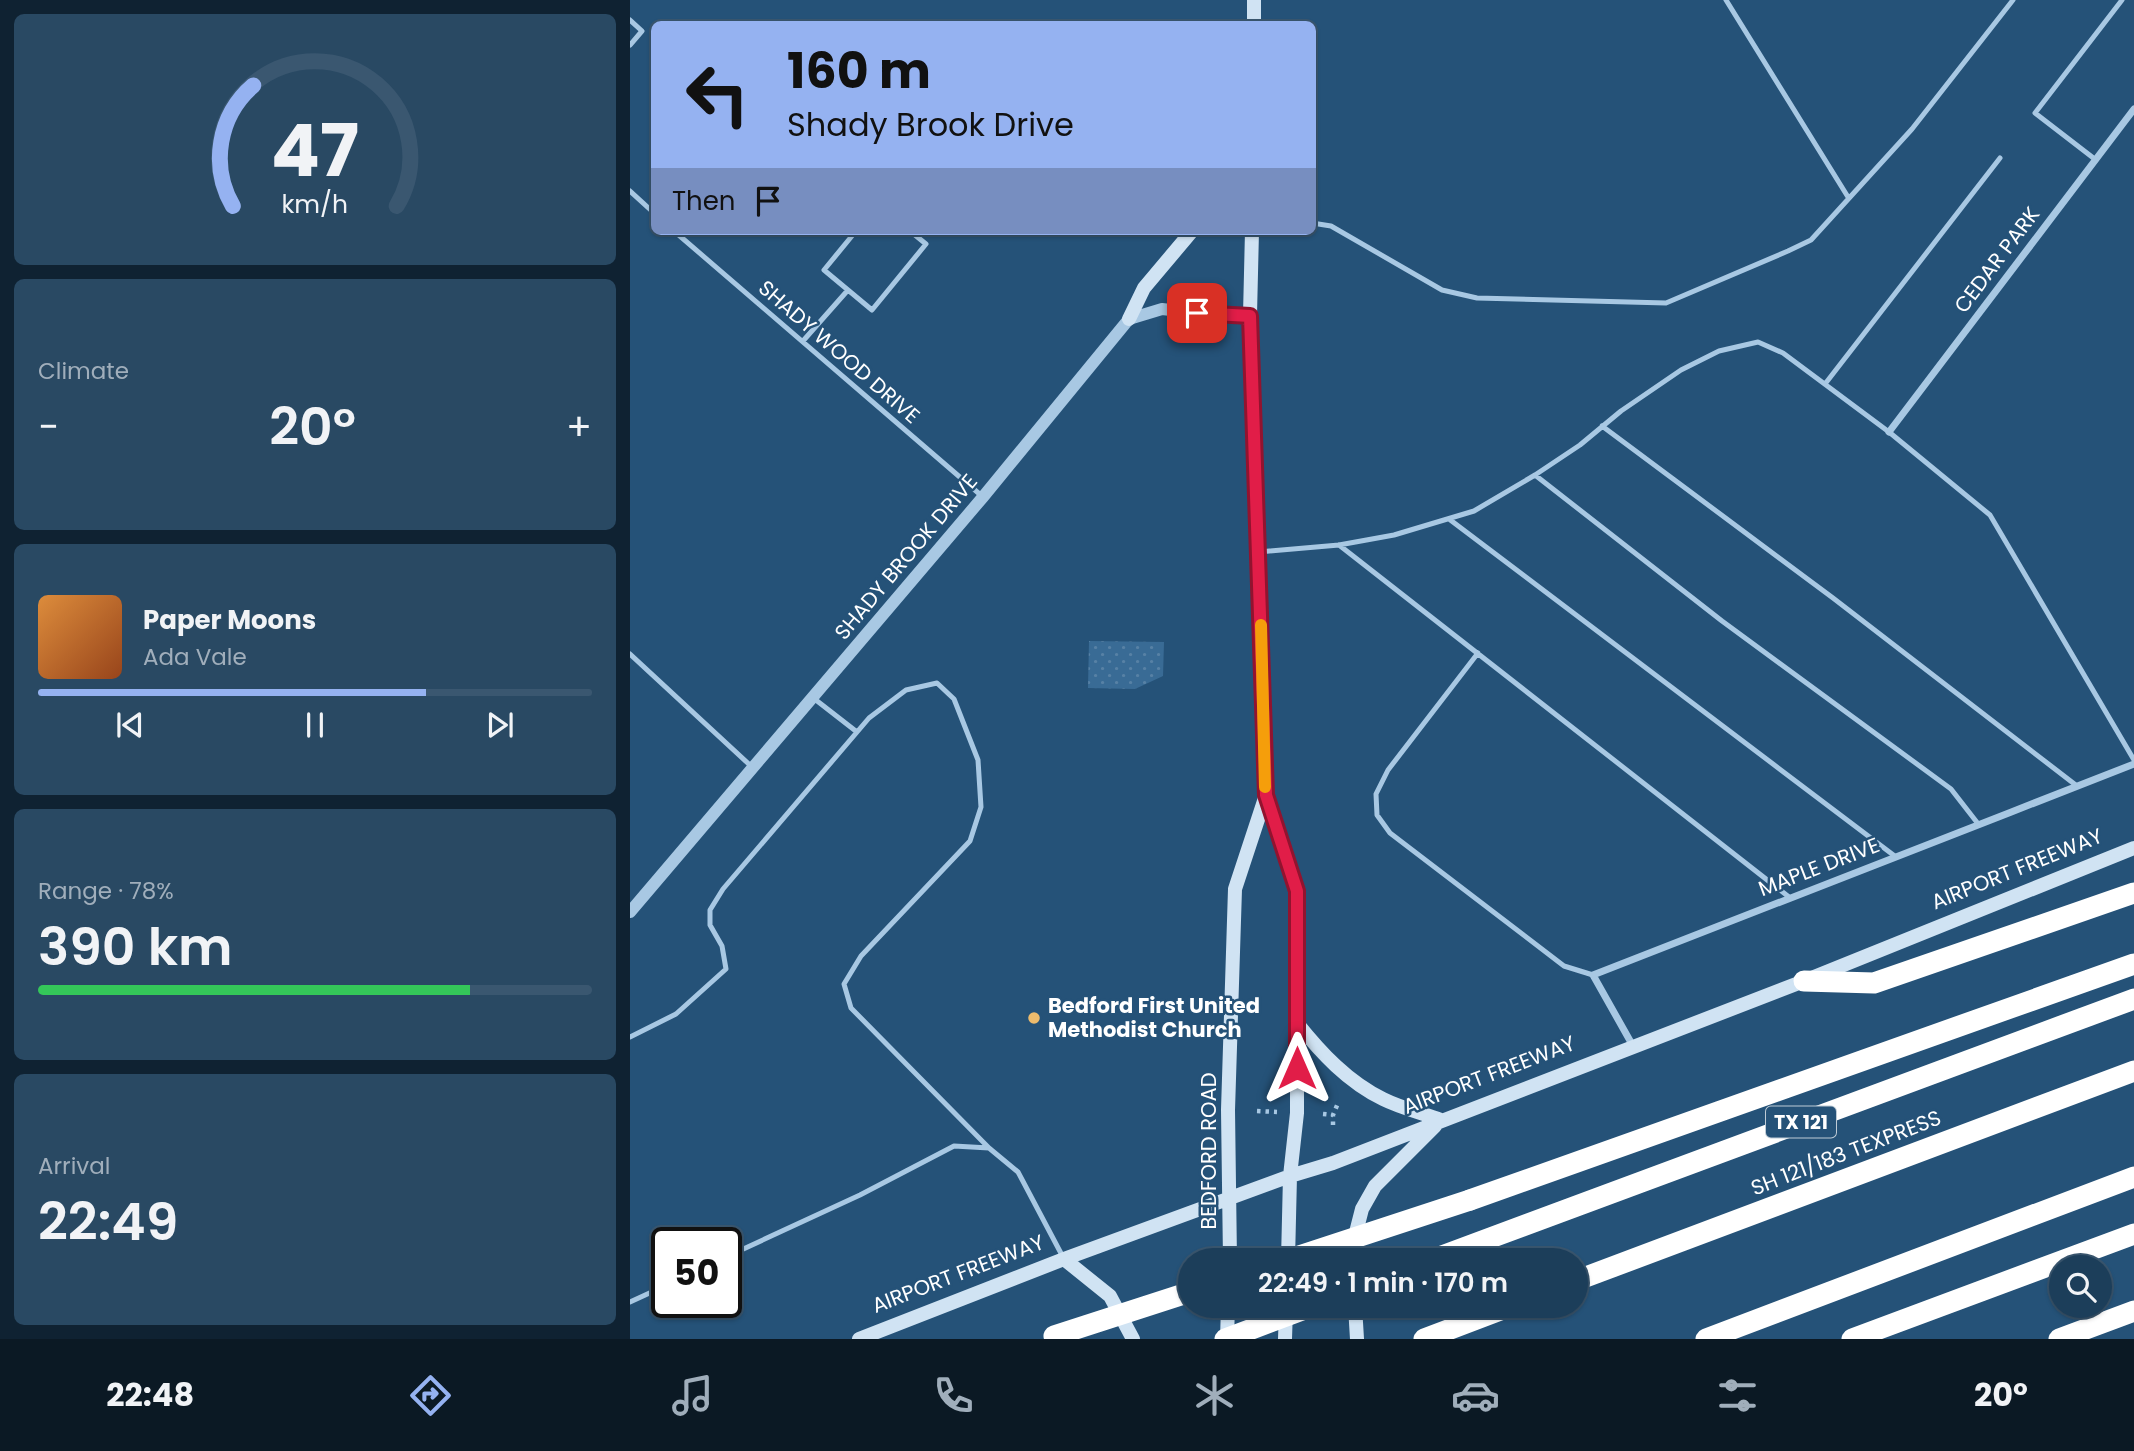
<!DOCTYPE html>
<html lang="en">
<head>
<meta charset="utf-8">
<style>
	body { margin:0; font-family:Poppins,sans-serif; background:#294963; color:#f1f3f6; height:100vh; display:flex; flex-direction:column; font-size:26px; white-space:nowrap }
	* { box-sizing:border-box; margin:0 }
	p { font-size:23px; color:#a0aebb }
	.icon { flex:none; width:38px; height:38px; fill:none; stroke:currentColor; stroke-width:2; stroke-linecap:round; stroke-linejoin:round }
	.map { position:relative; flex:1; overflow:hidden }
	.drawer { display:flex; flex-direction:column; gap:14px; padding:14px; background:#0f2232; width:630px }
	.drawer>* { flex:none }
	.top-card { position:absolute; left:21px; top:21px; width:665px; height:214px; border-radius:10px; box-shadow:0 2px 5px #0004,0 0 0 2px #3a5770; background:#95b2f1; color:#111; overflow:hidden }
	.fabs { position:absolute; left:1419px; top:1255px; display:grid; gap:14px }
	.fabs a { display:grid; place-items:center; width:63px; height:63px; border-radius:50%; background:#1c3e5a; box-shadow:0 2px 5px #0004,0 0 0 2px #3a5770; font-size:35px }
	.speed { position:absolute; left:21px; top:1227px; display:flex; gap:14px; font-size:35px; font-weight:700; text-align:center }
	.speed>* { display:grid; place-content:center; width:91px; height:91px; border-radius:50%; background:#1c3e5a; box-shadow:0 2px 5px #0004,0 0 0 2px #3a5770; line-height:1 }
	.speed .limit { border:4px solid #111; border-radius:10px; background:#fff; color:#111 }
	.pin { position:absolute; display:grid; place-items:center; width:60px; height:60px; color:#fff; margin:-30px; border-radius:14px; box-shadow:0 4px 10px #0006 }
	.me { position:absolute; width:77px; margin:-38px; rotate:0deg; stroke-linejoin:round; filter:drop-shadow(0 0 5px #0008) }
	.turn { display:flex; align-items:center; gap:24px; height:147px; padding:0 21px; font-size:32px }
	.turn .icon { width:91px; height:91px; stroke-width:2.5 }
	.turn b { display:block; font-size:49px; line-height:60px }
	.then { display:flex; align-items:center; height:66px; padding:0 21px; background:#0003; gap:14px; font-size:26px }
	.big { font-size:52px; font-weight:600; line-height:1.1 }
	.drawer .card { flex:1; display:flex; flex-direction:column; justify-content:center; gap:10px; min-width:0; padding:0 24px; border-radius:10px; background:#294963 }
	.drawer .dial { align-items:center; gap:0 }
	.dial svg { height:182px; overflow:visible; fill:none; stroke:#3a5770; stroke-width:7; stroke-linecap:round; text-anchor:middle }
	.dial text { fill:#f1f3f6; stroke:none }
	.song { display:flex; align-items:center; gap:21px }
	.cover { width:84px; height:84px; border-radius:10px; background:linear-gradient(135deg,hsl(30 70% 55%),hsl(20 70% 35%)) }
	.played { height:7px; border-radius:4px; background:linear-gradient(90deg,#95b2f1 70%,#3a5770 70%) }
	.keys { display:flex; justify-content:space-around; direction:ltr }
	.heat { display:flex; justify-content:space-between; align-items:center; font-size:38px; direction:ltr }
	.charge { height:10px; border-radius:5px; background:linear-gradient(90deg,#34c759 78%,#3a5770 0) }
	.trip { position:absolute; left:548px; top:1248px; width:410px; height:70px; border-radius:35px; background:#1c3e5a; box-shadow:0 2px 5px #0004,0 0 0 2px #3a5770; font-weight:600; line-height:70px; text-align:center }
	.dock { display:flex; height:112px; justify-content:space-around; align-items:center; background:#0b1924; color:#a0aebb }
	.dock .icon { width:49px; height:49px }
	.dock .on { color:#95b2f1 }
	.dock b { font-size:32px; color:#f1f3f6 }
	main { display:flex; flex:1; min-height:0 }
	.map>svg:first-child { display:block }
</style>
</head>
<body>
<main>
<section class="drawer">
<div class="card dial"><svg viewBox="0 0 100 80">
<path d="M14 69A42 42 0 1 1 86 69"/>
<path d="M14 69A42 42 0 0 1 23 16" stroke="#95b2f1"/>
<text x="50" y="56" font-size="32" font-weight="700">47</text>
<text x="50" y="72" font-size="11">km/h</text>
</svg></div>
<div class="card"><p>Climate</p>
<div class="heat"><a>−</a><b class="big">20°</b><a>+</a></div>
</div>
<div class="card">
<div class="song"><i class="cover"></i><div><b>Paper Moons</b><p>Ada Vale</p></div></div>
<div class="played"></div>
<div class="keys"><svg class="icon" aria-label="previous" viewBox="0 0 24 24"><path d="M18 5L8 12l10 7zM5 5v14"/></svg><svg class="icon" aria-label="pause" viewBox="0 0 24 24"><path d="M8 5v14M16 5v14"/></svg><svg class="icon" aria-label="next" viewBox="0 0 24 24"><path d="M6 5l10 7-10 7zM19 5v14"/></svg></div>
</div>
<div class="card"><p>Range · 78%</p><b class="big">390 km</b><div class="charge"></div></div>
<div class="card"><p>Arrival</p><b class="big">22:49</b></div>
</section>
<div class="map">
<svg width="1504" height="1339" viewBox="0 0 1504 1339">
	<defs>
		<pattern id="grass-dots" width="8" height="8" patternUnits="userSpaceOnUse" patternTransform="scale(1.75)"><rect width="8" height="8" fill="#396b95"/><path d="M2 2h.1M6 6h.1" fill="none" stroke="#5781a5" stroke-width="1.8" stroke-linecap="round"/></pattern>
	</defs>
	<rect width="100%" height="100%" fill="#255278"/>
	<!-- grass -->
	<path fill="url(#grass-dots)" d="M459,641L534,642L533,676L505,689L458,688Z"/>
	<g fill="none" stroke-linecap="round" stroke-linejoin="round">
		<!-- path -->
		<path stroke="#a8c8e3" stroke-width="4.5" stroke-dasharray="3.5 5" stroke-linecap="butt" d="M627,1111L647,1112
			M693,1114L703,1115
			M703,1125V1115L708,1103"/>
		<!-- service -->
		<path stroke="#a8c8e3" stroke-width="5" d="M1096,0L1218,197
			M0,20L12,31L0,45
			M1466,160L1405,113L1492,0
			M0,191L24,213
			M682,223L701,226L812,290L847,298L1036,303L1158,251L1181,240L1282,129L1383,0
			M44,231L353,497
			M226,231L194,270L242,310L296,244L280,231
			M173,341L218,290
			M1195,384L1370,158
			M972,426L1203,598L1447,786
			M905,475L1092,621L1321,789L1349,825
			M819,519L1266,857
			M709,545L1159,897
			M629,552L709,545L764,535L844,511L905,475L950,445L991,411L1051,370L1089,351L1128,342L1153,353L1259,432L1360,515L1504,760
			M848,653L758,770L746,794L747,815L760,833L934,966L963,975
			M0,654L122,767
			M182,697L227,732
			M0,1037L46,1014L96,969L92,946L80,925V910L93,889L239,718L276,690L307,683L324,699L348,760L351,807L340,841L231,956L214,984L221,1008L359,1148
			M96,1257L230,1195L324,1146L359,1148L388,1172L434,1259
			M0,1302L37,1285"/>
		<!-- minor -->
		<path stroke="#a8c8e3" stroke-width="7" d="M1259,432L1504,109
			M1003,1046L963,975C1143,903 1324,835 1504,764"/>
		<!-- tertiary -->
		<path stroke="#a8c8e3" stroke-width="12" d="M0,912L353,497L499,319L532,309L567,313L620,315"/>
		<!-- secondary -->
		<path stroke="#d0e3f3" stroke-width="14" d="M624,24V0
			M622,231L620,315L636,795L667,891V1113L660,1176L658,1260
			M499,319L514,288L562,231
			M667,1023C691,1053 718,1082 753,1099C771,1108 792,1113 811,1120
			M434,1259L480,1296L503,1339
			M600,1260L598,1110L605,889L636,795
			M722,1260V1248L732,1209L745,1186L805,1126
			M725,1306L727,1339
			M229,1339L434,1259L660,1176L703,1163L1174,981L1504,848
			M597,1339L598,1306
			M655,1339L656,1309"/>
		<!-- motorway -->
		<path stroke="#fff" stroke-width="21" d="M1174,981L1244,983L1504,893
			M840,1200L1504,964
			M801,1260L1504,999
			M945,1281L1504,1071
			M794,1339L881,1306
			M1076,1339L1504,1177
			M1222,1339L1504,1234
			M1429,1339L1504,1311"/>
		<!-- motorway-bridge -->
		<path stroke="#fff" stroke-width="21" d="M657,1260L840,1200
			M424,1336L560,1292
			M595,1339L683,1306"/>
	</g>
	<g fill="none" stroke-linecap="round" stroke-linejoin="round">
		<defs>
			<path id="route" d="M567,313L620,316L636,795L667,891V1068"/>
		</defs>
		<!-- route casing -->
		<use href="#route" stroke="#92132f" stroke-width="18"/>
		<!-- route -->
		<use href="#route" stroke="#e11d48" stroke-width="12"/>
		<!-- slow -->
		<path stroke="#f59e0b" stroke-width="12" d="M631,625L635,787"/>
	</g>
	<!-- markers -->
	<circle fill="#ecbb6d" stroke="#255278" stroke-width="2.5" cx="404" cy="1018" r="7"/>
	<g text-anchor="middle" stroke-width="5" stroke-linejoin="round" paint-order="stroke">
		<!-- shield labels -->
		<rect fill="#255278" stroke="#becbd6" stroke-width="2" x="1136" y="1106.5" width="70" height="31" rx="5"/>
		<g font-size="19" font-weight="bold" fill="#fff">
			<text x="1171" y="1129">TX 121</text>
		</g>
		<!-- street labels -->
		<g font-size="21" fill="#fff" stroke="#255278">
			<text transform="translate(1367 260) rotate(-53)" y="7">CEDAR PARK</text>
			<text transform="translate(209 352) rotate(41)" y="7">SHADY WOOD DRIVE</text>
			<text transform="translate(276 557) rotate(-50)" y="7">SHADY BROOK DRIVE</text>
			<text transform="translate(1189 867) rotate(-21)" y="7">MAPLE DRIVE</text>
			<text transform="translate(1387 869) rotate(-22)" y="7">AIRPORT FREEWAY</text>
			<text transform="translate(859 1075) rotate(-21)" y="7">AIRPORT FREEWAY</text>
			<text transform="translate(579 1151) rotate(-90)" y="7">BEDFORD ROAD</text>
			<text transform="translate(1216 1153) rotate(-21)" y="7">SH 121/183 TEXPRESS</text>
			<text transform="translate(328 1274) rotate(-21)" y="7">AIRPORT FREEWAY</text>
		</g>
		<!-- poi labels -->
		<g font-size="21" font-weight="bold" fill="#fff" stroke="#255278" text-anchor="start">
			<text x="418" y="1013">Bedford First United<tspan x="418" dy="24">Methodist Church</tspan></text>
		</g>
	</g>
</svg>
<div class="fabs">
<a><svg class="icon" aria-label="search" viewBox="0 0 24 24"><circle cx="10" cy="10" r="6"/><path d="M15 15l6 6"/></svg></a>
</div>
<div class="speed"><div class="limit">50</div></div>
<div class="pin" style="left:567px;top:313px;background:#d93025"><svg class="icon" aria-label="arrive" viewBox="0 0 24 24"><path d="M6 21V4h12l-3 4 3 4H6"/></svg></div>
<svg class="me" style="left:667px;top:1068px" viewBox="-20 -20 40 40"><path d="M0-17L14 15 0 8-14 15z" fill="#e11d48" stroke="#fff" stroke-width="4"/></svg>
<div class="trip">22:49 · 1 min · 170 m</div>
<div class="top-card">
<div class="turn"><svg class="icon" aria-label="left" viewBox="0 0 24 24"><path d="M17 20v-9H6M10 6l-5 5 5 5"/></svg><div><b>160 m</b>Shady Brook Drive</div></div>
<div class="then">Then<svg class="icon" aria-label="arrive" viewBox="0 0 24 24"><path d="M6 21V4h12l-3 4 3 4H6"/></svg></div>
</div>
</div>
</main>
<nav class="dock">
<b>22:48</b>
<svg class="icon on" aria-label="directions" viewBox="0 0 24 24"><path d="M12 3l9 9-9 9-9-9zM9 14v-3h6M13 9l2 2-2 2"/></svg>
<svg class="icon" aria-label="music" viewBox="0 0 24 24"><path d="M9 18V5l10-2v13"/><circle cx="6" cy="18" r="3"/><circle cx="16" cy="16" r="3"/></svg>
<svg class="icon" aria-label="phone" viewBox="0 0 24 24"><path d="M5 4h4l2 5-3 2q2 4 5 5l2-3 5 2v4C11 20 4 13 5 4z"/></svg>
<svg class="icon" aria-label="climate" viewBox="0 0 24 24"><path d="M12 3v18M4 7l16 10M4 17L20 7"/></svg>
<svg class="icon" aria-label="car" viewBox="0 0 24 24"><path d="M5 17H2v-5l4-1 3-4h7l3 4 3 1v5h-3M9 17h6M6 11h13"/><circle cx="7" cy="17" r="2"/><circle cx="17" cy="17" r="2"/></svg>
<svg class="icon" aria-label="filters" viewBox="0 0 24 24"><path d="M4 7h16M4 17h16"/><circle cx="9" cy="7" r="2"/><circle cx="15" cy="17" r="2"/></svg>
<b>20°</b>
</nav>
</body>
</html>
